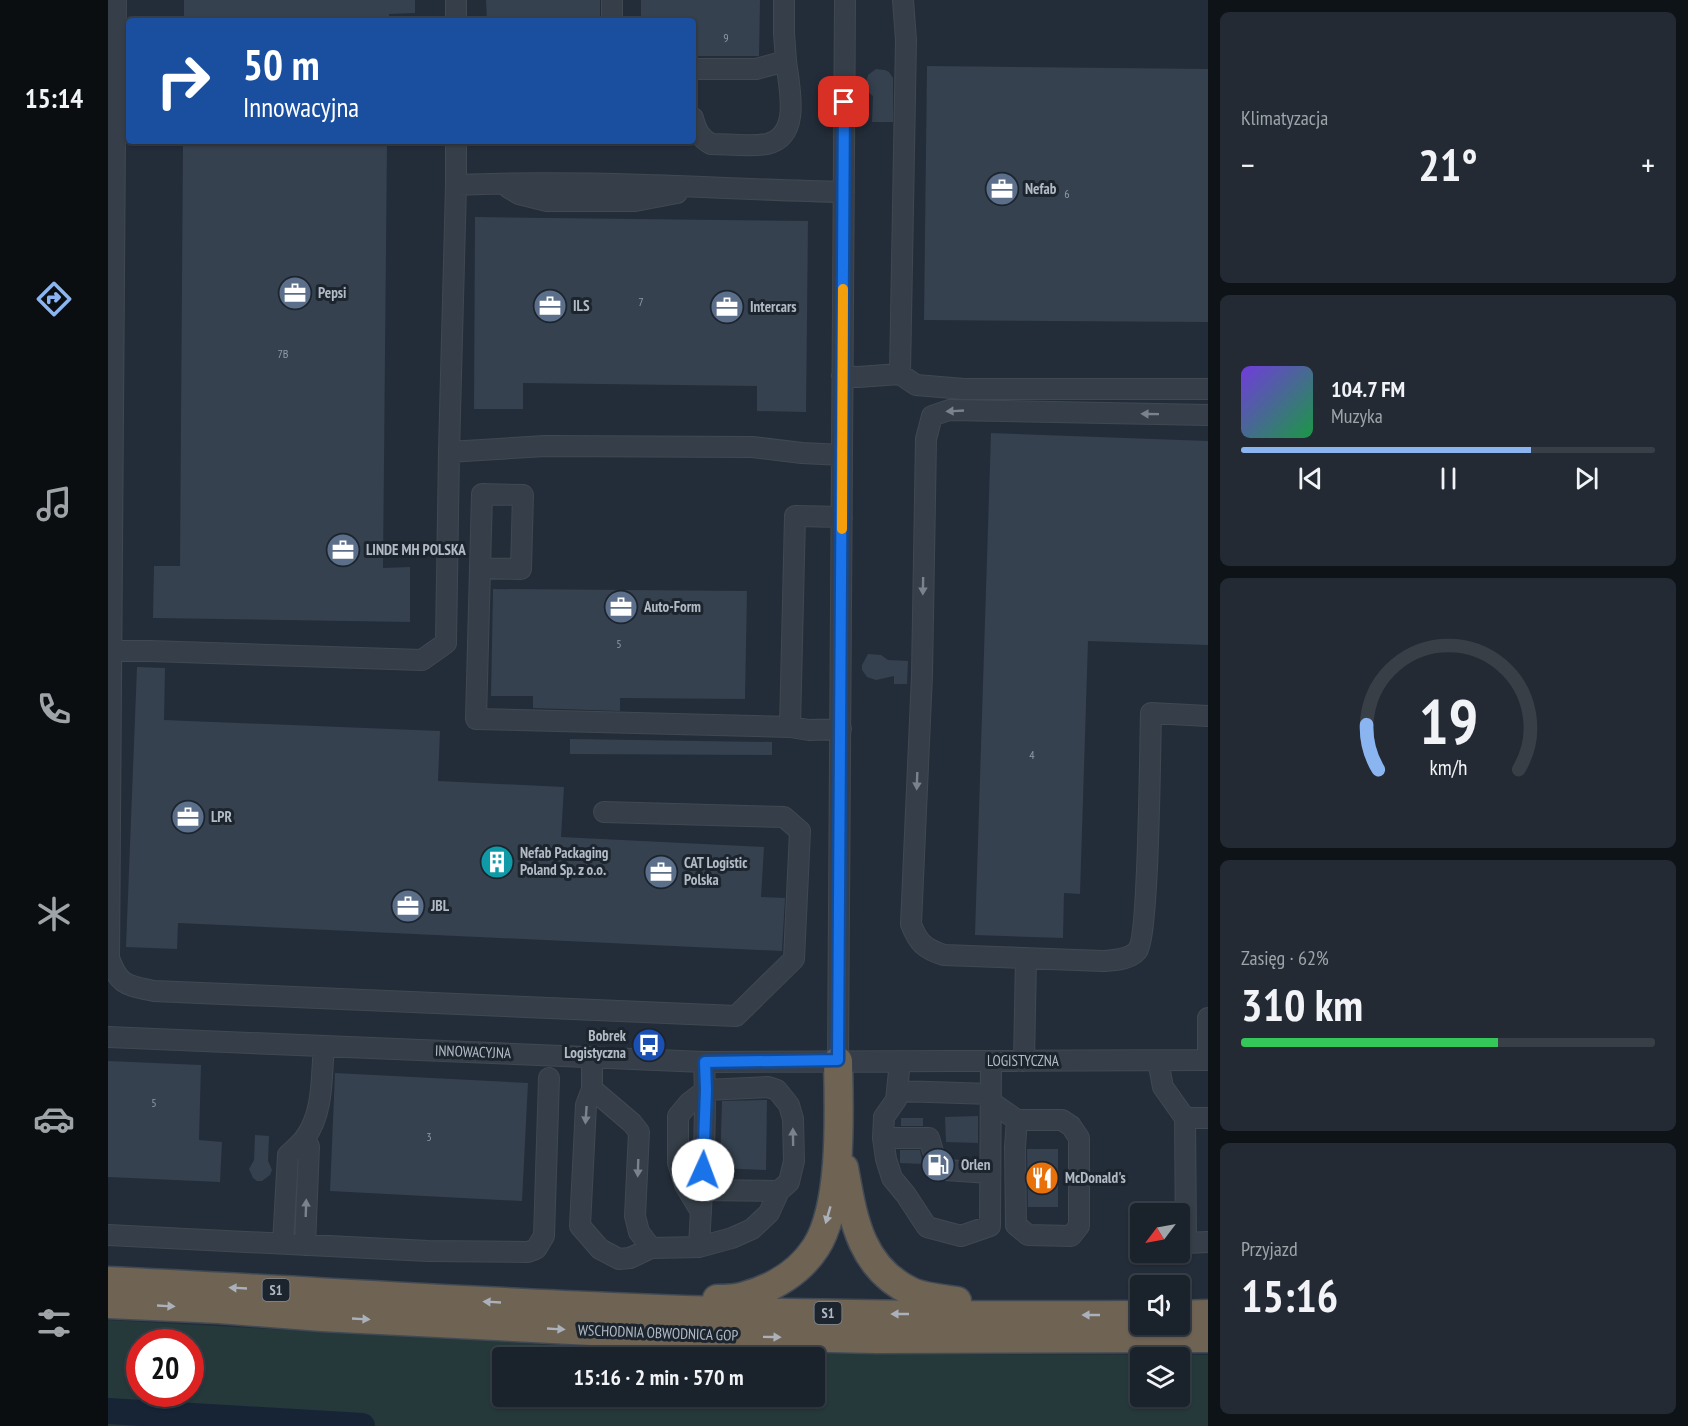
<!DOCTYPE html>
<html lang="pl">
<head>
<meta charset="utf-8">
<style>
	body { margin:0; font-family:"PT Sans Narrow",sans-serif; background:#232a33; color:#f1f3f6; height:100vh; display:flex; flex-direction:column; font-size:22px; white-space:nowrap }
	* { box-sizing:border-box; margin:0 }
	p { font-size:20px; color:#9fa4a9 }
	.icon { flex:none; width:33px; height:33px; fill:none; stroke:currentColor; stroke-width:2; stroke-linecap:round; stroke-linejoin:round }
	.map { position:relative; flex:1; overflow:hidden }
	.side { display:flex; flex-direction:column; gap:12px; padding:12px; background:#0e1318; width:480px }
	.side>* { flex:none }
	.banner { position:absolute; left:18px; top:18px; width:570px; height:126px; border-radius:6px; box-shadow:0 2px 4px #0004,0 0 0 2px #383f47; background:#1a4fa0; color:#fff; overflow:hidden }
	.needle { width:39px; rotate:238deg }
	.controls { position:absolute; left:1022px; top:1203px; display:grid; gap:12px }
	.controls a { display:grid; place-items:center; width:60px; height:60px; border-radius:6px; background:#1a222b; box-shadow:0 2px 4px #0004,0 0 0 2px #383f47; font-size:30px }
	.speed { position:absolute; left:18px; top:1329px; display:flex; gap:12px; font-size:30px; font-weight:700; text-align:center }
	.speed>* { display:grid; place-content:center; width:78px; height:78px; border-radius:50%; background:#1a222b; box-shadow:0 2px 4px #0004,0 0 0 2px #383f47; line-height:1 }
	.speed .limit { border:9px solid #d22; background:#fff; color:#111 }
	.pin { position:absolute; display:grid; place-items:center; width:51px; height:51px; color:#fff; margin:-26px; border-radius:12px; box-shadow:0 3px 9px #0006 }
	.me { position:absolute; width:66px; margin:-33px; rotate:2deg; stroke-linejoin:round; filter:drop-shadow(0 0 4px #0008) }
	.turn { display:flex; align-items:center; gap:21px; height:126px; padding:0 18px; font-size:27px }
	.turn .icon { width:78px; height:78px; stroke-width:2.5 }
	.turn b { display:block; font-size:42px; line-height:51px }
	.big { font-size:45px; font-weight:600; line-height:1.1 }
	.side .widget { flex:1; display:flex; flex-direction:column; justify-content:center; gap:9px; min-width:0; padding:0 21px; border-radius:9px; background:#232a33 }
	.side .dial { align-items:center; gap:0 }
	.dial svg { height:156px; overflow:visible; fill:none; stroke:#383f47; stroke-width:7; stroke-linecap:round; text-anchor:middle }
	.dial text { fill:#f1f3f6; stroke:none }
	.song { display:flex; align-items:center; gap:18px }
	.cover { width:72px; height:72px; border-radius:9px; background:linear-gradient(135deg,hsl(260 70% 55%),hsl(140 70% 35%)) }
	.played { height:6px; border-radius:3px; background:linear-gradient(90deg,#8ab5f1 70%,#383f47 70%) }
	.keys { display:flex; justify-content:space-around; direction:ltr }
	.heat { display:flex; justify-content:space-between; align-items:center; font-size:33px; direction:ltr }
	.charge { height:9px; border-radius:4px; background:linear-gradient(90deg,#34c759 62%,#383f47 0) }
	.trip { position:absolute; left:384px; top:1347px; width:333px; height:60px; border-radius:6px; background:#1a222b; box-shadow:0 2px 4px #0004,0 0 0 2px #383f47; font-weight:600; line-height:60px; text-align:center }
	main { display:flex; flex:1; min-height:0 }
	.menu { display:flex; flex-direction:column; width:108px; justify-content:space-around; align-items:center; background:#0a0e11; color:#9fa4a9 }
	.menu .icon { width:42px; height:42px }
	.menu .on { color:#8ab5f1 }
	.menu b { font-size:27px; color:#f1f3f6 }
	.map>svg:first-child { display:block }
</style>
</head>
<body>
<main>
<nav class="menu">
<b>15:14</b>
<svg class="icon on" aria-label="directions" viewBox="0 0 24 24"><path d="M12 3l9 9-9 9-9-9zM9 14v-3h6M13 9l2 2-2 2"/></svg>
<svg class="icon" aria-label="music" viewBox="0 0 24 24"><path d="M9 18V5l10-2v13"/><circle cx="6" cy="18" r="3"/><circle cx="16" cy="16" r="3"/></svg>
<svg class="icon" aria-label="phone" viewBox="0 0 24 24"><path d="M5 4h4l2 5-3 2q2 4 5 5l2-3 5 2v4C11 20 4 13 5 4z"/></svg>
<svg class="icon" aria-label="climate" viewBox="0 0 24 24"><path d="M12 3v18M4 7l16 10M4 17L20 7"/></svg>
<svg class="icon" aria-label="car" viewBox="0 0 24 24"><path d="M5 17H2v-5l4-1 3-4h7l3 4 3 1v5h-3M9 17h6M6 11h13"/><circle cx="7" cy="17" r="2"/><circle cx="17" cy="17" r="2"/></svg>
<svg class="icon" aria-label="filters" viewBox="0 0 24 24"><path d="M4 7h16M4 17h16"/><circle cx="9" cy="7" r="2"/><circle cx="15" cy="17" r="2"/></svg>
</nav>
<div class="map">
<svg width="1100" height="1426" viewBox="0 0 1100 1426">
	<rect width="100%" height="100%" fill="#232d39"/>
	<!-- green -->
	<path fill="#25383a" fill-rule="evenodd" d="M0,1320L596,1353L1100,1355V1426H0ZM32,1342H82V1394H32ZM394,1358H706V1396H394ZM1032,1358H1071V1396H1032Z"/>
	<g fill="none" stroke-linecap="round" stroke-linejoin="round">
		<!-- river -->
		<path stroke="#172436" stroke-width="26" d="M0,1411L254,1426"/>
	</g>
	<!-- building -->
	<path fill="#35414f" d="M76,0H307V13L281,14V21H76Z
		M378,0H492V21H379Z
		M533,0H652L651,56H585V21H533Z
		M819,66L1100,69V322L816,320Z
		M768,69L777,70L781,72L785,78V122H764L765,96L761,93L758,84L760,75Z
		M75,141H279L275,568L302,567V622L45,618L46,566H72Z
		M367,217L700,221L698,412L649,411V386L415,383V409H366Z
		M883,433L1100,441V645L980,641L972,894L956,893L955,938L867,935Z
		M385,589L639,591L637,699L512,698V711L425,708V696H383Z
		M760,654L773,655L780,660L800,661L799,684H786V676L768,680L759,677L754,670V665Z
		M29,667L57,668L56,720L332,731L330,781L456,787L453,837L656,847L653,897L677,898L674,951L70,923L69,949L18,947Z
		M462,739L664,742V755L462,754Z
		M0,1061L93,1065L91,1140L114,1142L112,1182L0,1177Z
		M227,1073L420,1083L414,1201L222,1191Z
		M659,1100L658,1170L612,1168L614,1101Z
		M870,1116V1143L838,1142L837,1117Z
		M793,1118H815V1126H793Z
		M147,1135L161,1136L160,1161L164,1170L162,1175L154,1181H149L145,1178L141,1169L146,1160Z
		M919,1149H950V1207H920Z
		M792,1150H812L815,1164L792,1163Z"/>
	<g fill="none" stroke-linecap="round" stroke-linejoin="round">
		<defs>
			<path id="minor" d="M8,0L1,958C11,986 19,985 46,991L628,1016L686,959L692,831L676,817L496,812
				M504,0V21
				M348,21V0
				M585,69H648L678,61L676,33V0
				M585,118C588,130 592,138 603,144C618,144 644,147 659,144C694,136 681,87 678,61
				M348,141V185C477,179 606,189 736,192
				M401,188L411,194L439,201H527L569,193
				M792,374L808,385L856,389H1100
				M734,376L750,377L792,374L798,40L795,0
				M1100,415L841,410L824,416L818,439L814,675L803,924C810,943 817,949 836,955L995,961C1006,960 1021,960 1029,951C1041,937 1042,745 1043,713L1100,716
				M341,452L437,446L644,447L694,453L734,455
				M372,568L413,569L415,495L374,494L368,719L682,727L701,730L733,729
				M3,651H42L314,660L338,643L341,452L348,185
				M682,727L687,516L734,517
				M1100,1018V1051
				M0,1037L596,1062L1100,1060
				M484,1057V1089L478,1105L472,1226L492,1249L511,1259L522,1258L543,1248L591,1247
				M730,1061L737,0
				M916,1061L918,958
				M1050,1061L1055,1087L1077,1118L1078,1243L1100,1242
				M792,1062L788,1100L776,1117L775,1138L778,1159L784,1178L798,1195L819,1227L853,1236L882,1226L883,1061
				M484,1089L524,1123L531,1132L527,1216L531,1232L543,1248
				M790,1091L883,1094
				M883,1102L909,1120H954L963,1126L971,1138V1226L963,1236L920,1235L908,1225L907,1147L909,1120
				M1077,1118H1100
				M775,1138H821L826,1155L838,1170L881,1173
				M594,1190L671,1191
				M593,1212L577,1185L570,1163V1116L581,1103L598,1090L660,1087L669,1090L681,1105L685,1119L686,1161L681,1182L671,1191L661,1213L644,1229L624,1238L591,1247C594,1185 599,1123 596,1062
				M0,1235L320,1251L420,1252L428,1249L436,1236L441,1078
				M175,1243L180,1155C185,1150 192,1145 197,1138C216,1112 213,1077 216,1047
				M197,1245L201,1147L197,1138"/>
			<path id="highway" d="M736,1168C745,1218 752,1268 804,1292C815,1297 836,1299 849,1301
				M0,1281C168,1289 335,1300 503,1307C679,1315 856,1316 1032,1315
				M609,1299C618,1299 628,1299 637,1296C665,1288 692,1272 708,1247C735,1205 731,1111 730,1061
				M0,1304L111,1309L214,1317L541,1334L768,1339L1100,1338
				M1071,1315L1100,1314"/>
		</defs>
		<!-- minor casing -->
		<use href="#minor" stroke="#404852" stroke-width="22"/>
		<!-- highway casing -->
		<use href="#highway" stroke="#414a54" stroke-width="31"/>
		<!-- minor -->
		<use href="#minor" stroke="#363f49" stroke-width="20"/>
		<!-- highway -->
		<use href="#highway" stroke="#6f6354" stroke-width="28"/>
	</g>
	<!-- one-way arrows -->
	<defs><path id="oneway-solid" d="M-6-.8H1V-3.2L6.5 0L1 3.2V.8H-6Z" transform="scale(1.5)"/></defs>
	<g fill="#7a838d">
		<use href="#oneway-solid" transform="translate(847 411) rotate(177)"/>
		<use href="#oneway-solid" transform="translate(1042 414) rotate(-179)"/>
		<use href="#oneway-solid" transform="translate(815 586) rotate(91)"/>
		<use href="#oneway-solid" transform="translate(809 781) rotate(92)"/>
		<use href="#oneway-solid" transform="translate(478 1115) rotate(94)"/>
		<use href="#oneway-solid" transform="translate(685 1137) rotate(-91)"/>
		<use href="#oneway-solid" transform="translate(530 1168) rotate(92)"/>
		<use href="#oneway-solid" transform="translate(198 1208) rotate(-88)"/>
	</g>
	<g fill="#aab1ba">
		<use href="#oneway-solid" transform="translate(720 1215) rotate(106)"/>
		<use href="#oneway-solid" transform="translate(130 1288) rotate(-177)"/>
		<use href="#oneway-solid" transform="translate(384 1302) rotate(-177)"/>
		<use href="#oneway-solid" transform="translate(58 1306) rotate(3)"/>
		<use href="#oneway-solid" transform="translate(792 1314) rotate(-180)"/>
		<use href="#oneway-solid" transform="translate(983 1315) rotate(180)"/>
		<use href="#oneway-solid" transform="translate(253 1319) rotate(3)"/>
		<use href="#oneway-solid" transform="translate(448 1329) rotate(3)"/>
		<use href="#oneway-solid" transform="translate(664 1337) rotate(1)"/>
	</g>
	<g fill="none" stroke-linecap="round" stroke-linejoin="round">
		<defs>
			<path id="route" d="M595,1170L598,1090L597,1062L730,1060L736,102"/>
		</defs>
		<!-- route casing -->
		<use href="#route" stroke="#114b97" stroke-width="15"/>
		<!-- route -->
		<use href="#route" stroke="#1a73e8" stroke-width="10"/>
		<!-- slow -->
		<path stroke="#f59e0b" stroke-width="10" d="M734,529L735,289"/>
	</g>
	<!-- icons -->
	<defs>
		<symbol id="office-disc" viewBox="-11 -11 22 22"><circle r="9.5" fill="#5c6f8a" stroke="#1c242e"/><path d="M-6-3h4V-5.5h4V-3h4V5H-6ZM-1-4.5V-3h2v-1.5ZM-6 0V1H6V0Z" fill="#fff"/></symbol>
		<symbol id="building-disc" viewBox="-11 -11 22 22"><circle r="9.5" fill="#0f9aa8" stroke="#1c242e"/><path d="M-4-6H4V6H1V3H-1V6H-4ZM-2.5-4.3h1.7v1.8h-1.7ZM.8-4.3h1.7v1.8H.8ZM-2.5-1h1.7V.8h-1.7ZM.8-1h1.7V.8H.8Z" fill="#fff"/></symbol>
		<symbol id="bus-disc" viewBox="-11 -11 22 22"><circle r="9.5" fill="#1a4fb4" stroke="#1c242e"/><path d="M-5-6H5V4H4V6H2V4H-2V6H-4V4H-5ZM-3.5-4V0h7V-4ZM-3.5 1.2v1.5H-2V1.2ZM2 1.2v1.5H3.5V1.2Z" fill="#fff"/></symbol>
		<symbol id="fuel-disc" viewBox="-11 -11 22 22"><circle r="9.5" fill="#5c6f8a" stroke="#1c242e"/><path d="M-5.5-6h7V0h2V4h1.3V-2.5L3-4.5l.8-.8L6-3V5H2.5V1h-1V6h-7ZM-4.2-4.7v3.2H.2V-4.7Z" fill="#fff"/></symbol>
		<symbol id="restaurant-disc" viewBox="-11 -11 22 22"><circle r="9.5" fill="#e8710a" stroke="#1c242e"/><path d="M-5-6h1v4h1v-4h1v4h1v-4h1v5L-1.5 .5V6h-2V.5L-5-1ZM5-6V6H3V1.5H1.5Q1.5-4 5-6Z" fill="#fff"/></symbol>
	</defs>
	<g fill-rule="evenodd">
		<use href="#office-disc" x="875" y="170" width="38" height="38"/>
		<use href="#office-disc" x="168" y="274" width="38" height="38"/>
		<use href="#office-disc" x="423" y="287" width="38" height="38"/>
		<use href="#office-disc" x="600" y="288" width="38" height="38"/>
		<use href="#office-disc" x="216" y="531" width="38" height="38"/>
		<use href="#office-disc" x="494" y="588" width="38" height="38"/>
		<use href="#office-disc" x="61" y="798" width="38" height="38"/>
		<use href="#building-disc" x="370" y="843" width="38" height="38"/>
		<use href="#office-disc" x="534" y="853" width="38" height="38"/>
		<use href="#office-disc" x="281" y="887" width="38" height="38"/>
		<use href="#bus-disc" x="522" y="1026" width="38" height="38"/>
		<use href="#fuel-disc" x="811" y="1146" width="38" height="38"/>
		<use href="#restaurant-disc" x="915" y="1159" width="38" height="38"/>
	</g>
	<g text-anchor="middle" stroke-width="6" stroke-linejoin="round" paint-order="stroke">
		<!-- number labels -->
		<g font-size="12" fill="#909aa6">
			<text x="618" y="42">9</text>
			<text x="959" y="198">6</text>
			<text x="533" y="306">7</text>
			<text x="175" y="358">7B</text>
			<text x="511" y="648">5</text>
			<text x="924" y="759">4</text>
			<text x="46" y="1107">5</text>
			<text x="321" y="1141">3</text>
		</g>
		<!-- shield labels -->
		<g fill="#1c242e" stroke="#848d98" stroke-width="1.5">
			<rect x="154.5" y="1279" width="27" height="22" rx="4.5"/>
			<rect x="706.5" y="1302" width="27" height="22" rx="4.5"/>
		</g>
		<g font-size="14" font-weight="bold" fill="#b1bac5">
			<text x="168" y="1295">S1</text>
			<text x="720" y="1318">S1</text>
		</g>
		<!-- poi labels -->
		<g font-size="15" font-weight="bold" fill="#b1bac5" stroke="#1c242e" text-anchor="start">
			<text x="917" y="194">Nefab</text>
			<text x="210" y="298">Pepsi</text>
			<text x="465" y="311">ILS</text>
			<text x="642" y="312">Intercars</text>
			<text x="258" y="555">LINDE MH POLSKA</text>
			<text x="536" y="612">Auto-Form</text>
			<text x="103" y="822">LPR</text>
			<text x="412" y="858">Nefab Packaging<tspan x="412" dy="17">Poland Sp. z o.o.</tspan></text>
			<text x="576" y="868">CAT Logistic<tspan x="576" dy="17">Polska</tspan></text>
			<text x="323" y="911">JBL</text>
			<text x="518" y="1041" text-anchor="end">Bobrek<tspan x="518" dy="17">Logistyczna</tspan></text>
			<text x="853" y="1170">Orlen</text>
			<text x="957" y="1183">McDonald's</text>
		</g>
		<!-- street labels -->
		<g font-size="15" fill="#b1bac5" stroke="#1c242e">
			<text transform="translate(365 1052) rotate(2)" y="5">INNOWACYJNA</text>
			<text x="915" y="1066">LOGISTYCZNA</text>
			<text transform="translate(550 1333) rotate(2)" y="5">WSCHODNIA OBWODNICA GOP</text>
		</g>
	</g>
</svg>
<div class="controls">
<a><svg class="needle" viewBox="-14 -14 28 28"><path d="M0-13l5 13h-10z" fill="#e53935"/><path d="M0 13l5-13h-10z" fill="#9fa4a9"/></svg></a>
<a><svg class="icon" aria-label="sound" viewBox="0 0 24 24"><path d="M4 9h4l5-4v14l-5-4H4zM17 9q2 3 0 6"/></svg></a>
<a><svg class="icon" aria-label="layers" viewBox="0 0 24 24"><path d="M12 4l9 5-9 5-9-5zM3 14l9 5 9-5"/></svg></a>
</div>
<div class="speed"><div class="limit">20</div></div>
<div class="pin" style="left:736px;top:102px;background:#d93025"><svg class="icon" aria-label="arrive" viewBox="0 0 24 24"><path d="M6 21V4h12l-3 4 3 4H6"/></svg></div>
<svg class="me" style="left:595px;top:1170px" viewBox="-20 -20 40 40"><circle r="19" fill="#fff"/><path d="M0-13L10 11 0 6-10 11z" fill="#1a73e8"/></svg>
<div class="trip">15:16 · 2 min · 570 m</div>
<div class="banner">
<div class="turn"><svg class="icon" aria-label="right" viewBox="0 0 24 24"><path d="M7 20v-9h11M14 6l5 5-5 5"/></svg><div><b>50 m</b>Innowacyjna</div></div>
</div>
</div>
<section class="side">
<div class="widget"><p>Klimatyzacja</p>
<div class="heat"><a>−</a><b class="big">21°</b><a>+</a></div>
</div>
<div class="widget">
<div class="song"><i class="cover"></i><div><b>104.7 FM</b><p>Muzyka</p></div></div>
<div class="played"></div>
<div class="keys"><svg class="icon" aria-label="previous" viewBox="0 0 24 24"><path d="M18 5L8 12l10 7zM5 5v14"/></svg><svg class="icon" aria-label="pause" viewBox="0 0 24 24"><path d="M8 5v14M16 5v14"/></svg><svg class="icon" aria-label="next" viewBox="0 0 24 24"><path d="M6 5l10 7-10 7zM19 5v14"/></svg></div>
</div>
<div class="widget dial"><svg viewBox="0 0 100 80">
<path d="M14 69A42 42 0 1 1 86 69"/>
<path d="M14 69A42 42 0 0 1 8 46" stroke="#8ab5f1"/>
<text x="50" y="56" font-size="32" font-weight="700">19</text>
<text x="50" y="72" font-size="11">km/h</text>
</svg></div>
<div class="widget"><p>Zasięg · 62%</p><b class="big">310 km</b><div class="charge"></div></div>
<div class="widget"><p>Przyjazd</p><b class="big">15:16</b></div>
</section>
</main>
</body>
</html>
